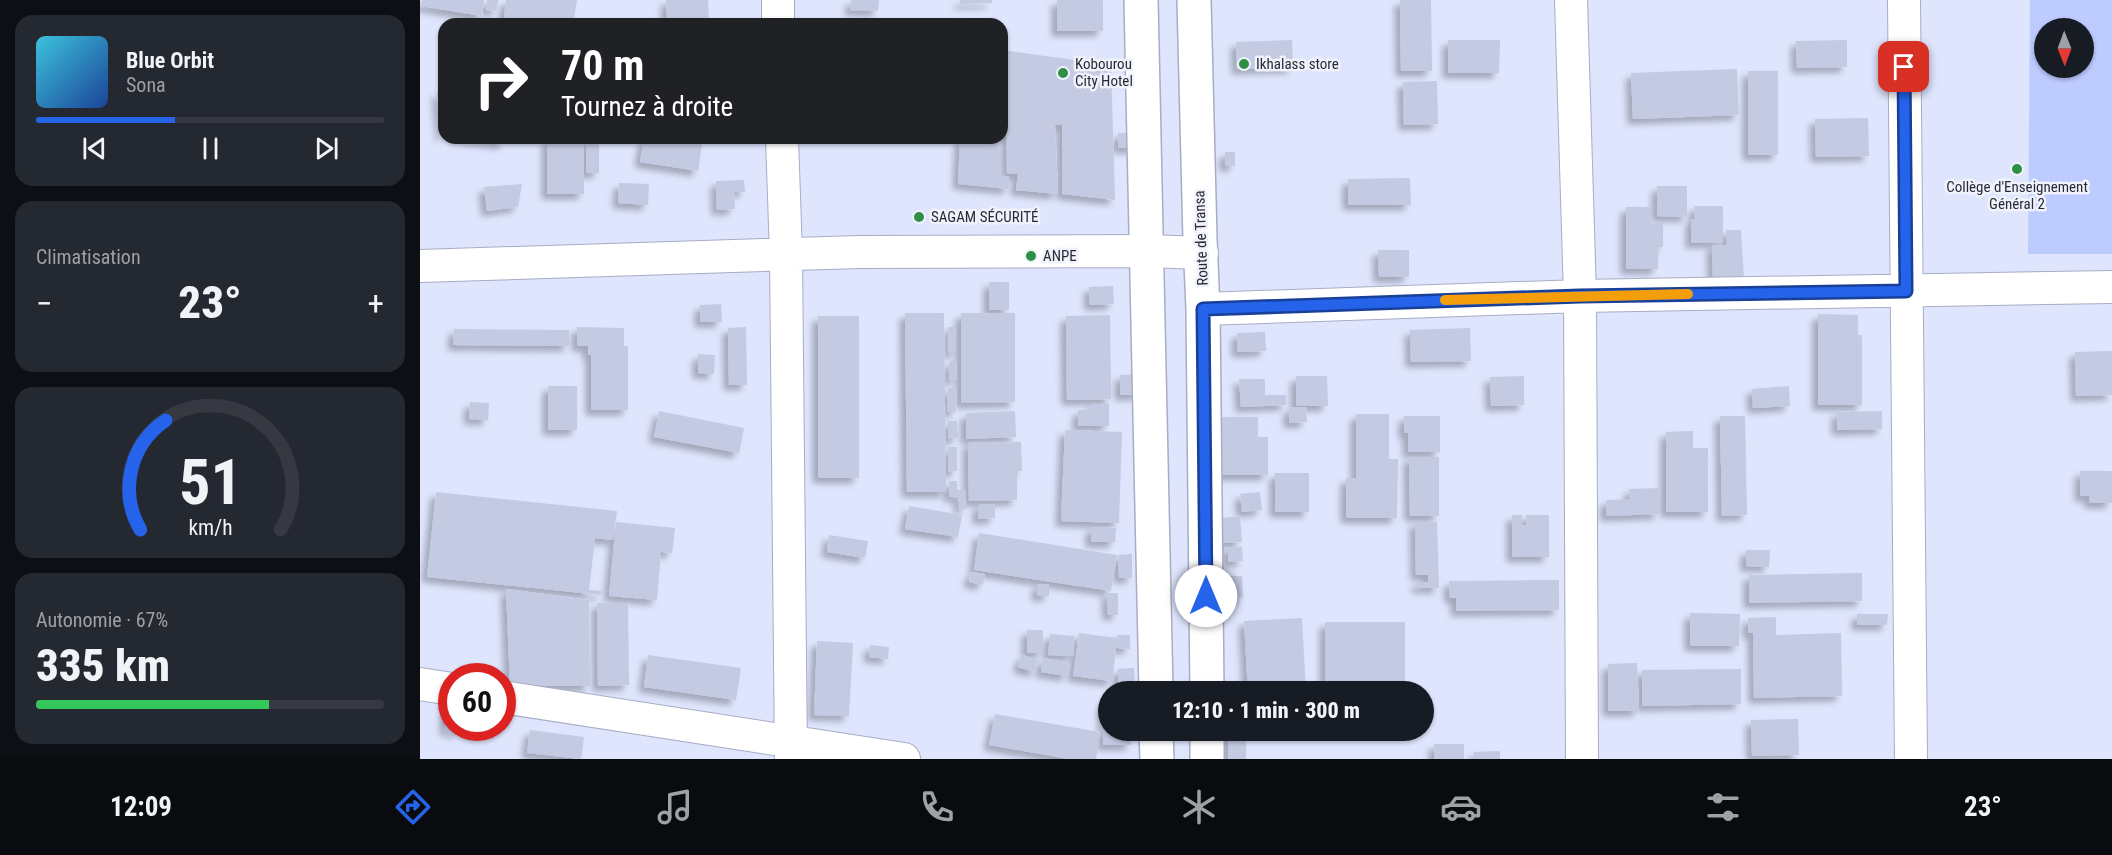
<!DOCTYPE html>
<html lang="fr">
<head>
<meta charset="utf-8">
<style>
	body { margin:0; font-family:"Roboto Condensed",sans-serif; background:#242831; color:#f1f3f6; height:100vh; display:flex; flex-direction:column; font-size:22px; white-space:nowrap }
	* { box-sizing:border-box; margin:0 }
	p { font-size:20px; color:#9ea1a6 }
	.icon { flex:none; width:33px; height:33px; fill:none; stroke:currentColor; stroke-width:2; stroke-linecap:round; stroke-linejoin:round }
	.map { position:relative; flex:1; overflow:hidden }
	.details { display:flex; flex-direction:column; gap:15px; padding:15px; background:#0d0f14; width:420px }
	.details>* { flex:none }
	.top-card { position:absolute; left:18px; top:18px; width:570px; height:126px; border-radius:18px; box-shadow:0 2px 4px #0004; background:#202124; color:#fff; overflow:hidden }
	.needle { width:39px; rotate:179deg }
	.buttons { position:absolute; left:1614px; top:18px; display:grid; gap:12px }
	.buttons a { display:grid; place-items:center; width:60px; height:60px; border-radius:50%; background:#171b24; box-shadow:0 2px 4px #0004; font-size:30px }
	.speed { position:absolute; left:18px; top:663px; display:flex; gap:12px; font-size:30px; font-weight:700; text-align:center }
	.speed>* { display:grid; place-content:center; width:78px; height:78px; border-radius:50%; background:#171b24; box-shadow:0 2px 4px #0004; line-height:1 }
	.speed .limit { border:9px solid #d22; background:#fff; color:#111 }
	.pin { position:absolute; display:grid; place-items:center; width:51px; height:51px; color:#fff; margin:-26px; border-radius:12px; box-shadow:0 3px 9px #0006 }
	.me { position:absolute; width:66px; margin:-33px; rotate:0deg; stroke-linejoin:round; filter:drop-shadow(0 0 4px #0008) }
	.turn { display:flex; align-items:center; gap:21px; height:126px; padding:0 24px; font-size:27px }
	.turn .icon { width:78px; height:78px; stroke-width:2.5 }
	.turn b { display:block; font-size:42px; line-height:51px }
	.big { font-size:45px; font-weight:800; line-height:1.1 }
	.details .tile { flex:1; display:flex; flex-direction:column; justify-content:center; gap:9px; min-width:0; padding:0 21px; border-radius:18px; background:#242831 }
	.details .dial { align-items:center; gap:0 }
	.dial svg { height:156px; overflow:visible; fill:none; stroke:#363941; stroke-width:7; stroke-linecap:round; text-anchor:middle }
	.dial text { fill:#f1f3f6; stroke:none }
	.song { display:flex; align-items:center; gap:18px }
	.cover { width:72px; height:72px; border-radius:9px; background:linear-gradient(135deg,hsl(190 70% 55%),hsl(220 70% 35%)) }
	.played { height:6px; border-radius:3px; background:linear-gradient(90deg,#2563eb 40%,#363941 40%) }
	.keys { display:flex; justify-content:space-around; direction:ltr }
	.heat { display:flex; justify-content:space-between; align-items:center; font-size:33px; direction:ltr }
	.charge { height:9px; border-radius:4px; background:linear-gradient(90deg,#34c759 67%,#363941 0) }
	.trip { position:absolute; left:678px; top:681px; width:336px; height:60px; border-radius:30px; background:#171b24; box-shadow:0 2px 4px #0004; font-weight:800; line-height:60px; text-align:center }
	.menu { display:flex; height:96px; justify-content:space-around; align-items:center; background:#090b0e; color:#9ea1a6 }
	.menu .icon { width:42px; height:42px }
	.menu .active { color:#2563eb }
	.menu b { font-size:27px; color:#f1f3f6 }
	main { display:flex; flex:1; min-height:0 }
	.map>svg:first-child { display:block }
</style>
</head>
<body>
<main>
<section class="details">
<div class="tile">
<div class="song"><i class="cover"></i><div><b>Blue Orbit</b><p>Sona</p></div></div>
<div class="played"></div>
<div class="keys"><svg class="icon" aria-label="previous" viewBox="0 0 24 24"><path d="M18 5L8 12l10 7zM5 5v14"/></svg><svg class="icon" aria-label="pause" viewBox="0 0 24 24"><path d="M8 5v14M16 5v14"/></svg><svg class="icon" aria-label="next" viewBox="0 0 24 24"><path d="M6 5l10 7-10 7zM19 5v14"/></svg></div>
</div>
<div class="tile"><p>Climatisation</p>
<div class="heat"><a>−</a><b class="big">23°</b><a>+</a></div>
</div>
<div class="tile dial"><svg viewBox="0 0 100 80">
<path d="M14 69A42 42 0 1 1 86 69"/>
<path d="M14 69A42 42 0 0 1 27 13" stroke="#2563eb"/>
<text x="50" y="56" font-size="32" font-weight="700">51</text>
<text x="50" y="72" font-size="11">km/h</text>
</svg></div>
<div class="tile"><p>Autonomie · 67%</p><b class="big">335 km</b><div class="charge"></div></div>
</section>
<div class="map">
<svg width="1692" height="759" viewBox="0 0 1692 759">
	<defs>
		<filter id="shadow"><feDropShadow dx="-5.5" dy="5.5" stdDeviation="3" flood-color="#0004"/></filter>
	</defs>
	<rect width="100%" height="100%" fill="#dee5fd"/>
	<!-- green -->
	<path fill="#bdcbff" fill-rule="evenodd" d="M1610,0H1692V254H1608ZM1624,28H1664V68H1624Z"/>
	<!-- building -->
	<path fill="#c3cae2" filter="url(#shadow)" d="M2,0H64L62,16L1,6Z
		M67,0H78L77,11L66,10Z
		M86,0H157L153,24H121L84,18Z
		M246,0H288L289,24H247Z
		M431,0H459L458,11L430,10Z
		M540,0H572V3L540,4Z
		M637,0H683V31H637Z
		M980,0H1011L1012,71H981Z
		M872,40L873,68L817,69L816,42Z
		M1028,40H1080L1079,73H1028Z
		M1427,40V67L1377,68L1376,41Z
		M582,50L691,65L695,200L642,194V125H635L638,194L596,190L598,174L587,173L586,117H582Z
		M1317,69L1319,115L1213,119L1211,73Z
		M1328,71H1358V155H1328Z
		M1017,81L1018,124L984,125L983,82Z
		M17,92L24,93V137L21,136Z
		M1448,118L1449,156L1396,157L1395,119Z
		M698,133H717L716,148H698Z
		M46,138H85V144L46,139Z
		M127,138H163L164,194H127Z
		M166,138H179V173H166Z
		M224,138H283L278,171L220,162Z
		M540,138H581L579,140V156H581V176H589V189L538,184Z
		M805,152H815V166H805Z
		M990,178L991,205H928V179Z
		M324,180L325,192H314L315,209L297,210L296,181Z
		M199,183L229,184L228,205L198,203Z
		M102,184L98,207L67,211L64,187Z
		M1237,186H1267V217L1237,216Z
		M1274,206H1303V242L1271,243V219H1275Z
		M1206,207H1231V223H1243V247H1238V269H1206Z
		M1306,230H1321L1324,279L1293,280L1292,245H1307Z
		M958,250H989V277H959Z
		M569,282H589V310H569Z
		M693,286L694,304L670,305L669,287Z
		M301,304L302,322H280V305Z
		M485,313H524L526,492H487Z
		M541,313H595V402L541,403Z
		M1398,314L1438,315V335H1442V405H1398Z
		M690,315L691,399L647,400L646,316Z
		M398,316H439V478H398Z
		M536,326V353H529L528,327Z
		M157,327L204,328V346H208V410H171V355H168V346H157Z
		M326,327L327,385H309L308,328Z
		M1050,328L1051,361L991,362L990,330Z
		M34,329L149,330V346L33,345Z
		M845,332L846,351L817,352V333Z
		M1692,351V395L1656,396L1655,352Z
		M278,354L295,355L294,374L278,373Z
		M529,361H536L537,379L529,380Z
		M719,374L720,395H700V375Z
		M876,376H907L908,406H876Z
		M1104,376V405L1071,406L1070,377Z
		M819,379H845V395H866V405L821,407Z
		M128,386H157V430H128Z
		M1369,386L1370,406L1333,408L1332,389Z
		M537,387L536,412H527L528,388Z
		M50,402L69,403L68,420L49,419Z
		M672,404H689V426H658V410H672Z
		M886,407L887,422L869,423V408Z
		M239,411L324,428L319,453L234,437Z
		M595,411L596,437L546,439V413Z
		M1462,411V429L1417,430V412Z
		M936,414H969V459H978L977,518H926V478H936Z
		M984,416H1020V452H988V433H984Z
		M1300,416H1325L1327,515L1302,516Z
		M789,417H838V437H848V475H790Z
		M528,421H537L538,438L528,439Z
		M645,430L702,432L699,523L641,521Z
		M1273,431V448H1288V512H1246V432Z
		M601,442L602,471H597V500L549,501L548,443Z
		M528,447H537V471L528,472Z
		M989,457H1019V516H990Z
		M1660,471H1692V503H1670L1669,496H1660Z
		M855,473H889V512H855Z
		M529,481H537V490H545L546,509H540L538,496L529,497Z
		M1239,488V514L1186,516V500L1210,499L1209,489Z
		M16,492L197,511L193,540L175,538L169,590L182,591L181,595L7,577Z
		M840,492L842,510L822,512L820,494Z
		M575,504V518L558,519V505Z
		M489,506L542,515L538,537L485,529Z
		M1092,515H1102V525H1106V515H1129V557H1092Z
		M820,516L822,542L803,543L802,518Z
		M196,522L255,528L252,553L241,552L237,600L189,596Z
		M995,522H1017L1019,588H997V582H1008V575H996Z
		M671,527L696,528L695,542H671Z
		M559,533L697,555L691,591L554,570Z
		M409,535L448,541L445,558L407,552Z
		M804,547H822L823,561L808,562V552H804Z
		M1326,550H1350L1349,567L1326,566Z
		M712,554V578H699L698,555Z
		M551,572L565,574L563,585L549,582Z
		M1442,573V601L1329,603V575Z
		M809,576H822L823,597H810Z
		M1139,580V610L1036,611V598H1030L1029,581Z
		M629,584V596H617V585Z
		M86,589L169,600L170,686H90Z
		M687,593H698V615H688Z
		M177,603H208L209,685L178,686Z
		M1270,613L1320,614L1319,646H1270Z
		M1437,614H1468L1467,625H1437Z
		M1356,617V635L1421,633L1422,696L1334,698L1333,633H1328V618Z
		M882,618L886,692H828L824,621Z
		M905,622H985V685H905Z
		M607,630H623V653H607Z
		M659,633L697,638V635H710V649L697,648V640L692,681L653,676Z
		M630,634L654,636L653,656L628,655Z
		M397,641L433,643L429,716L394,715Z
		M450,645L469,647L468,659L449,657Z
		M228,655L321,668L316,700L224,687Z
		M602,655L618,660L615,672L598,667Z
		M623,658L650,663L647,676L621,672Z
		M1217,663L1219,711H1188V664Z
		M714,668L715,688L699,689L698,669Z
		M1321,669V704L1222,706V670Z
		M683,703H688V730H712L711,745H683Z
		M25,711H32V728H39V733L30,732V730H25Z
		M575,714L680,732L676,759H649L569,745Z
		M1378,719L1379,755L1332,756L1331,720Z
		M110,730L164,737L161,759L107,753Z
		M808,730H826V759H808Z
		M1014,744H1044V759H1014Z
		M1080,751V759H1054V752Z"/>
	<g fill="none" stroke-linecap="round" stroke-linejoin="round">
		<defs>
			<path id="street" d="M358,0V24
				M1151,0L1160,296L1162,759
				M1484,0L1491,759
				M362,138L366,255L371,759
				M0,266L439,252L728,251L782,253
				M783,309L1160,296L1692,287
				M0,684L32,689
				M82,697L484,759"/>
			<path id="primary" d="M721,0L736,692
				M774,0L780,239L783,309L787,692
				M736,730L737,759
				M787,730V759"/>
		</defs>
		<!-- street casing -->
		<use href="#street" stroke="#a7adc4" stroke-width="34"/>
		<!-- primary casing -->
		<use href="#primary" stroke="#a7adc4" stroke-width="36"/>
		<!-- street -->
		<use href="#street" stroke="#fff" stroke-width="32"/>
		<!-- primary -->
		<use href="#primary" stroke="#fff" stroke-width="33"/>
	</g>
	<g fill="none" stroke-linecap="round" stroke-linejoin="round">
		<defs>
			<path id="route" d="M786,596L783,309L1160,296L1486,291L1484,67"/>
		</defs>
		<!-- route casing -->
		<use href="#route" stroke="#184099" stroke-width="15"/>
		<!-- route -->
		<use href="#route" stroke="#2563eb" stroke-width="10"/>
		<!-- slow -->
		<path stroke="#f59e0b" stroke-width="10" d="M1025,300L1268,294"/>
	</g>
	<!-- markers -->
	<g fill="#2e9044" stroke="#f0f3fc" stroke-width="2">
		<circle cx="824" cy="64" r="6"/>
		<circle cx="643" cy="73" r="6"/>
		<circle cx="1597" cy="169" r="6"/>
		<circle cx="499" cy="217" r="6"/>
		<circle cx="611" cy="256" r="6"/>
	</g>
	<g text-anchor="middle" stroke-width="5" stroke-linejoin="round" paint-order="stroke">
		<!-- poi labels -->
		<g font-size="15" fill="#282b34" stroke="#f0f3fc" text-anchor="start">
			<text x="655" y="69">Kobourou<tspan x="655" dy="17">City Hotel</tspan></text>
			<text x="836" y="69">Ikhalass store</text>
			<text x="1597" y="192" text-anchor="middle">Collège d'Enseignement<tspan x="1597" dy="17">Général 2</tspan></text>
			<text x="511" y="222">SAGAM SÉCURITÉ</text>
			<text x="623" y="261">ANPE</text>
		</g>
		<!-- street labels -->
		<g font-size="15" fill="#282b34" stroke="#f0f3fc">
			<text transform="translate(781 238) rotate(-92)" y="5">Route de Transa</text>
		</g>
	</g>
</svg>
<div class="buttons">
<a><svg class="needle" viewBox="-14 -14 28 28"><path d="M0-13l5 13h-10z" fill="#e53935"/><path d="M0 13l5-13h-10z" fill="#9ea1a6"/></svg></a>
</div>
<div class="speed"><div class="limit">60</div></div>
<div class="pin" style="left:1484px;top:67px;background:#d93025"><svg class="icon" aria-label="arrive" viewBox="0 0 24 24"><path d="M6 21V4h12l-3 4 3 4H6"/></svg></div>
<svg class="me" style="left:786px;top:596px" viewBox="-20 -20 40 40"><circle r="19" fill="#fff"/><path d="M0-13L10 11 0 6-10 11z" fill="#2563eb"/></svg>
<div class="trip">12:10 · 1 min · 300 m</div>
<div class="top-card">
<div class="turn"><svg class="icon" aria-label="right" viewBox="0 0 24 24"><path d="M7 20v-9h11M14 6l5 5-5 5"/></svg><div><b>70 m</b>Tournez à droite</div></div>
</div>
</div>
</main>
<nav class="menu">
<b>12:09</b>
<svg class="icon active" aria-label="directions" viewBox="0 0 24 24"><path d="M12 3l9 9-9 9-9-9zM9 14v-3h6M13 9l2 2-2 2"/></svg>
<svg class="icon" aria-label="music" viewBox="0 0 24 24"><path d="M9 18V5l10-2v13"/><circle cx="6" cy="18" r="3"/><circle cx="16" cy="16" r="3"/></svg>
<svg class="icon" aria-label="phone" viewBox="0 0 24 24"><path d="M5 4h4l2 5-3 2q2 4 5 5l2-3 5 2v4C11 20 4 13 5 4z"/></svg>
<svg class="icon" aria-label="climate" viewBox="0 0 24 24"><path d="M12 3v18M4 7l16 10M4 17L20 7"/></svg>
<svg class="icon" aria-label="car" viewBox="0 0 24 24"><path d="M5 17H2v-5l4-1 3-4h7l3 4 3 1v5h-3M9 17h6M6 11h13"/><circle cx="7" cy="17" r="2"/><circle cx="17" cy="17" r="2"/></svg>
<svg class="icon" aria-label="filters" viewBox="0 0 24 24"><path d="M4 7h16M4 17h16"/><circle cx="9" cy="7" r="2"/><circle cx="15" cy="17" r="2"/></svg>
<b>23°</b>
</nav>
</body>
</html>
